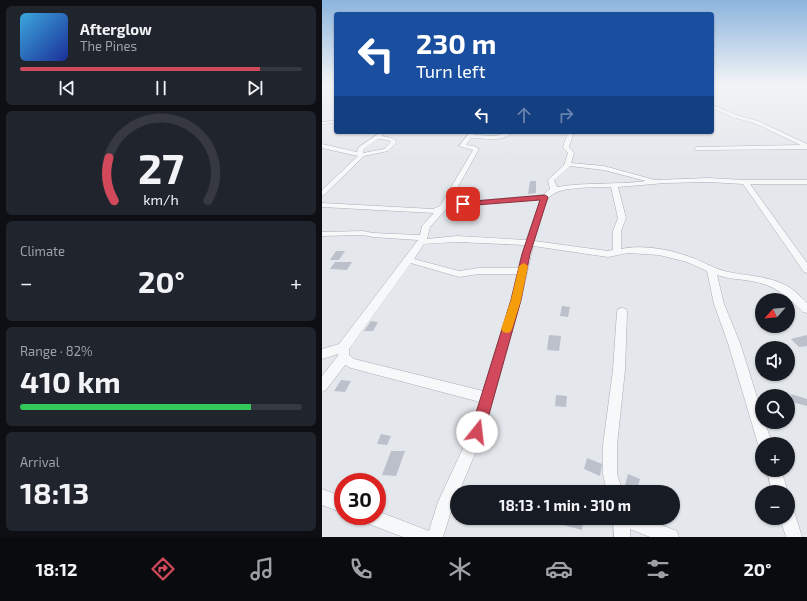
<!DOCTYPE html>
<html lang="en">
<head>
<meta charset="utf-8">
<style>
	body { margin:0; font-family:"Exo 2",sans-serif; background:#20242c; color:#f1f3f6; height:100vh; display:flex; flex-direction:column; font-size:15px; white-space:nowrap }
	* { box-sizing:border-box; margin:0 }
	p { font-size:13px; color:#9ea1a6 }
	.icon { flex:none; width:22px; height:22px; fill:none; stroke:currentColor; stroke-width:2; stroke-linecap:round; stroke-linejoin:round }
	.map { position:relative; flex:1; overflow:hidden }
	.panel { display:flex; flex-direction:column; gap:6px; padding:6px; background:#0d0f14; width:322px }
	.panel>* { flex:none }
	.banner { position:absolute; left:12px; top:12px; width:380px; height:122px; border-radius:4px; box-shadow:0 1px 3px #0004; background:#1a4fa0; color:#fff; overflow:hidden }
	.needle { width:26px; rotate:243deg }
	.tools { position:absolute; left:433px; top:293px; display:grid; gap:8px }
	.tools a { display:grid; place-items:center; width:40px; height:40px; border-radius:50%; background:#171b24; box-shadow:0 1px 3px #0004; font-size:20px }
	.speed { position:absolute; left:12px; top:473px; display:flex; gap:8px; font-size:20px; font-weight:700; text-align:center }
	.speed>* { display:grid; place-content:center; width:52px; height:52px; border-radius:50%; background:#171b24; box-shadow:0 1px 3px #0004; line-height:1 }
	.speed .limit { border:6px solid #d22; background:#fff; color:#111 }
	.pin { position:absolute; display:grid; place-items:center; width:34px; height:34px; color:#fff; margin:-17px; border-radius:8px; box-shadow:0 2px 6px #0006 }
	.me { position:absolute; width:44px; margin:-22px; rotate:16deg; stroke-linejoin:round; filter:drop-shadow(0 0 3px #0008) }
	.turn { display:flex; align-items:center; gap:14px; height:84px; padding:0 16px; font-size:18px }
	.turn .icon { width:52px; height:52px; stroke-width:2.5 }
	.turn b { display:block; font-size:28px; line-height:34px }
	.lanes { display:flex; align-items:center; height:38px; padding:0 16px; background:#0003; justify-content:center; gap:20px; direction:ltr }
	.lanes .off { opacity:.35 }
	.big { font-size:30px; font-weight:700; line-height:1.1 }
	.panel .widget { flex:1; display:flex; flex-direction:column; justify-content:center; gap:6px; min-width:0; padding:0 14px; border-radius:6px; background:#20242c }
	.panel .dial { align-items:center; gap:0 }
	.dial svg { height:104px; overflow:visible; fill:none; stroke:#363941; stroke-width:7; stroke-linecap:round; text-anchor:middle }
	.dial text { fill:#f1f3f6; stroke:none }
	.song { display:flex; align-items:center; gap:12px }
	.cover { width:48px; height:48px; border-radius:6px; background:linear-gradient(135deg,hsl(200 70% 55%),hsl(230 70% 35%)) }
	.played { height:4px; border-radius:2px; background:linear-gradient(90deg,#d1495b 85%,#363941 85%) }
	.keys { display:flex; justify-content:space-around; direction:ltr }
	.heat { display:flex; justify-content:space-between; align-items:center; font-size:22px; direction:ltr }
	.charge { height:6px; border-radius:3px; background:linear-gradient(90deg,#34c759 82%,#363941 0) }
	.trip { position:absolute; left:128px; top:485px; width:230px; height:40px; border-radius:20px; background:#171b24; box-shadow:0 1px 3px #0004; font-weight:700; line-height:40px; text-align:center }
	.dock { display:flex; height:64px; justify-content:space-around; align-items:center; background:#090b0e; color:#9ea1a6 }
	.dock .icon { width:28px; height:28px }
	.dock .selected { color:#d1495b }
	.dock b { font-size:18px; color:#f1f3f6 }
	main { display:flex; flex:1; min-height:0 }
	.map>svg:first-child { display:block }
</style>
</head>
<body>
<main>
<section class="panel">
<div class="widget">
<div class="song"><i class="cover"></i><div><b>Afterglow</b><p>The Pines</p></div></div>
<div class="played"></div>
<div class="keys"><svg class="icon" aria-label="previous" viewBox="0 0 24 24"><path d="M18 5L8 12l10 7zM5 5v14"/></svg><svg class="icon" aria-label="pause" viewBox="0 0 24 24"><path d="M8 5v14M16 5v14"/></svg><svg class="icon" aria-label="next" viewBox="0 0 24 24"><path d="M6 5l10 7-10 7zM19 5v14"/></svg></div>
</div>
<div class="widget dial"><svg viewBox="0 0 100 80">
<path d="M14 69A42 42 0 1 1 86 69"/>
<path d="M14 69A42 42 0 0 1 10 36" stroke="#d1495b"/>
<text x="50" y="56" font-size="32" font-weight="700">27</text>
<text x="50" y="72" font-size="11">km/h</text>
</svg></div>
<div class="widget"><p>Climate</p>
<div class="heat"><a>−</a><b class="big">20°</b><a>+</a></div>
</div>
<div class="widget"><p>Range · 82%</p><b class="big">410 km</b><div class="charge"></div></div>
<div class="widget"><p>Arrival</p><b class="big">18:13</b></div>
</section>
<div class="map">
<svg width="485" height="537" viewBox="0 0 485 537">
	<rect width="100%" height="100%" fill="#e4e7ec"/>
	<!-- building -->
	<path fill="#bbc0ca" d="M208,181H214V193L206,194Z
		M14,251H23L17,260H8Z
		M13,262H30L25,270L8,269Z
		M240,306L248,307L246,317L238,316Z
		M49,321L56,322L51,331H42Z
		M227,335L239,336L237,351L225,350Z
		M485,335V346L477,347L469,339Z
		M19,380L29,381L23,392L12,391Z
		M469,394L485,399V406L470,402Z
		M234,395L245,396L244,407L233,406Z
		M59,434L69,436L65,445L55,444Z
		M69,451H83L74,476L60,475Z
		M265,458L280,464L278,476L262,469Z
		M306,474L318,479L315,490L303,485Z
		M240,518H262L260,530L238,524Z"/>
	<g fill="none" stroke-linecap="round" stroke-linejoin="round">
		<defs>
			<path id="minor" d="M393,106L414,115L436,121L485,144V149L373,150V148L375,147L479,145L432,123L410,117L391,108Z
				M14,121V123L0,124V122Z
				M59,132L62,134L59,136L70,138L75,142L66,151L42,156L2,195L0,196V190L36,156L0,148V144L35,152L37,147ZM56,139L66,140L69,142L62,149L41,153L42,149Z
				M148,132H154L152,135L175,136L185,132H191C180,143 163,138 149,138L144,145L152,146L157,149L127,203L221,195L228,189L226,180L227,179L242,165L246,153L241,147L246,132H252L247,147L252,153L249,163L282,166L333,180L386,178L423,180H485V184H428L485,263V273L482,272L421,184L386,182L343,183L296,187L304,218L299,231V249C322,244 350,250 371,258C382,262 391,268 402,271C422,276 442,275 461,284C471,288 478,296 485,303V313L481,312C464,295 453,285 429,281C418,279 406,279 395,275L402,304L418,343L440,413V422H443L450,444H440V450L436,444L406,343L392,304L385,271L365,262L337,255L306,253L286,257L211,246L199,300L162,432L137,492H135L121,537H81L42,522L40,516H55V511L107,531L116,502L149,431L158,402L29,368L23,365L4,390L0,392V376L16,356V354L0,359V349L17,344L96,240L51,237L41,235L0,236V232L41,231L51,233L98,235L100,226L112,213L0,207V203L111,209L118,206L151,150L137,146ZM248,166L282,170L324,181C294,185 264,182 235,187L232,180ZM289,187L296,218L291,231V250L286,251L212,241C216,229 220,209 226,199C234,185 274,188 289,187ZM219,199L204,240L135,236L105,239L108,227L124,209L133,206ZM135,242L203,245L196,268H157L137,271L92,259L102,244ZM89,263L137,277L157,274H195L189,300L161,391L32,359L27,355V349Z
				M300,308L304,309L305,312L303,370L295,445V474L301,492H285L281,474V445L291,370L295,312L296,309Z
				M445,470H459L466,492H450Z
				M0,489L21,497V513L0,505Z
				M466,509L472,511L480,537H464L458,518H466Z
				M291,518H321L355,531L357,537H328L308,529V537H292Z"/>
		</defs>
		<!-- minor casing -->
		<use href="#minor" stroke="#a9aeb7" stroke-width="1"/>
		<!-- minor -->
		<use href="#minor" fill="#f7f8fa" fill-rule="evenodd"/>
	</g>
	<!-- sky -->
	<linearGradient id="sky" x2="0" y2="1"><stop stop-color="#8bb4dd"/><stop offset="0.53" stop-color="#f3f4f6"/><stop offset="1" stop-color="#f3f4f6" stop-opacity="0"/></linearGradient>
	<rect width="485" height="160" fill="url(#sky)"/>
	<!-- route -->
	<path fill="#d1495b" stroke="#882f3b" d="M223,195L226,197L208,254L199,300L162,432L160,437L155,439L150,437L148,432L189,300L200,254L218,200L141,206L137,204L141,202Z"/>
	<!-- slow -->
	<path fill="#f59e0b" d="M202,263L206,266L199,300L190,329L188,332L185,333L181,332L179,329L189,300L197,266Z"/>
</svg>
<div class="tools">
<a><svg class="needle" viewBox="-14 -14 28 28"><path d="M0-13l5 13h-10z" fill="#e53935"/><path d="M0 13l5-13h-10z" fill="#9ea1a6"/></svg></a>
<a><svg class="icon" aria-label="sound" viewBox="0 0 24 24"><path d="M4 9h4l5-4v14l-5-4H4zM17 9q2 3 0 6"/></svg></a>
<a><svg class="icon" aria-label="search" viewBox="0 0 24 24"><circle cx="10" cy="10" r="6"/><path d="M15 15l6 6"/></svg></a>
<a>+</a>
<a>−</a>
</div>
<div class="speed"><div class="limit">30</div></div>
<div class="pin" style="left:141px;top:204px;background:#d93025"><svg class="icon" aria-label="arrive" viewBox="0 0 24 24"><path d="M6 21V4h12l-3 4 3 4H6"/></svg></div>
<svg class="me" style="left:155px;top:432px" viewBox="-20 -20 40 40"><circle r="19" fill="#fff"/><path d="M0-13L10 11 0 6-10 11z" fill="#d1495b"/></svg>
<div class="trip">18:13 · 1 min · 310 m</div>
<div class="banner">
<div class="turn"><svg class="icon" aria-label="left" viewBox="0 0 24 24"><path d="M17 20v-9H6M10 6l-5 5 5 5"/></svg><div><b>230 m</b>Turn left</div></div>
<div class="lanes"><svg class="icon" aria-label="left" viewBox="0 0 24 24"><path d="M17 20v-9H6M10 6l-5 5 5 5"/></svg><svg class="icon off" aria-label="ahead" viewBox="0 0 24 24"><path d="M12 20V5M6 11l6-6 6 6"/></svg><svg class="icon off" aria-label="right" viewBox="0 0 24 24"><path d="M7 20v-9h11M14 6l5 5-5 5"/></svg></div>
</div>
</div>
</main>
<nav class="dock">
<b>18:12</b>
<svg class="icon selected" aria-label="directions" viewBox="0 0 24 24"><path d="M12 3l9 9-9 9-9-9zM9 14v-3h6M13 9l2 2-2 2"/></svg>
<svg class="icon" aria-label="music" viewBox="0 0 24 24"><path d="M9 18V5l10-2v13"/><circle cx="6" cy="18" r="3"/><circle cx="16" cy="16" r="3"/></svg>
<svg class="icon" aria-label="phone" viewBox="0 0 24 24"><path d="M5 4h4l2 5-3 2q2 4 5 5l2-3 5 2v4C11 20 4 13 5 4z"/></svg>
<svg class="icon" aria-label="climate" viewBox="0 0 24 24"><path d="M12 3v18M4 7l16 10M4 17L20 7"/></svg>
<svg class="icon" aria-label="car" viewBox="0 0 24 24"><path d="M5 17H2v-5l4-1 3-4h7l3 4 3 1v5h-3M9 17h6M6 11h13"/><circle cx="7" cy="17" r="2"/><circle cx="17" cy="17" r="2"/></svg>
<svg class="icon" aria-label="filters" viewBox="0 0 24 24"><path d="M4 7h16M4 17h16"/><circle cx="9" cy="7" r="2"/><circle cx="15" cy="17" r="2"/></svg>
<b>20°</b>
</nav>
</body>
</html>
